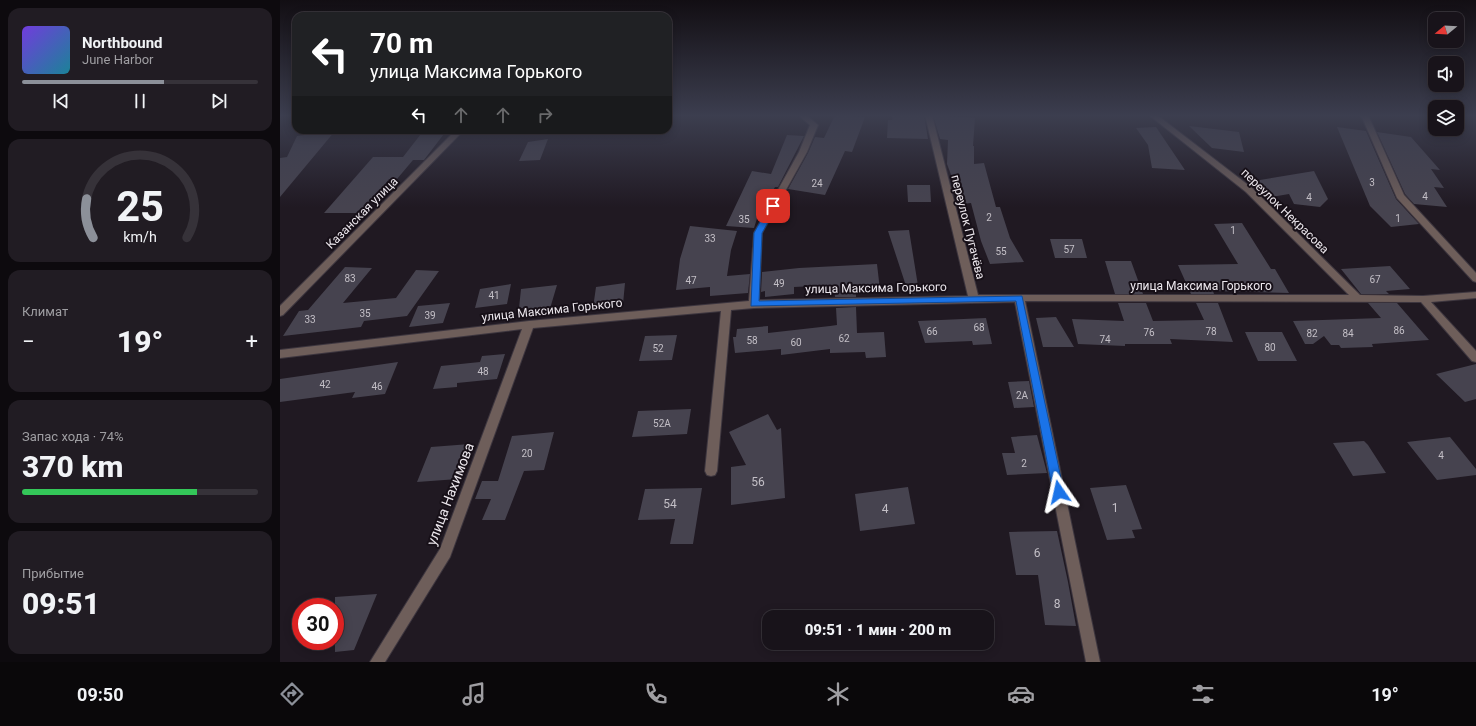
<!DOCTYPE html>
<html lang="ru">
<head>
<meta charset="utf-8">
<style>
	body { margin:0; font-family:Roboto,sans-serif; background:#211c23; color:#f1f3f6; height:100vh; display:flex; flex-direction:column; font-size:15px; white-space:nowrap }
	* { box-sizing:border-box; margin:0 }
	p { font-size:13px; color:#9f9ea2 }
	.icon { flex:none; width:22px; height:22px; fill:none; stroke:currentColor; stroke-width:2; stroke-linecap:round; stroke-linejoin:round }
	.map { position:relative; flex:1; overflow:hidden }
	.details { display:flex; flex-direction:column; gap:8px; padding:8px; background:#0d0a0e; width:280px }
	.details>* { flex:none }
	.top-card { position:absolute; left:12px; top:12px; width:380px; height:122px; border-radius:12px; box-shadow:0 2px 10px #0003,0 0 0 1px #363239; background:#202124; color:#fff; overflow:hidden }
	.needle { width:26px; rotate:252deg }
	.fabs { position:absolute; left:1148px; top:12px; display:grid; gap:8px }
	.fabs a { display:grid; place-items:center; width:36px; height:36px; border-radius:8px; background:#18131a; box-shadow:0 2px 10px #0003,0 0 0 1px #363239; font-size:20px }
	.speed { position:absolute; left:12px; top:598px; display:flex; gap:8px; font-size:20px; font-weight:700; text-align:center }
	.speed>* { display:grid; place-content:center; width:52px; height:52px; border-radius:50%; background:#18131a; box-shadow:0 2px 10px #0003,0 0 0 1px #363239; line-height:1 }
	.speed .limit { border:6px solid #d22; background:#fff; color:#111 }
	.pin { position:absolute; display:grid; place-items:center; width:34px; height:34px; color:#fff; margin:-17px; border-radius:8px; box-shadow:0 2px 6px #0006 }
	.me { position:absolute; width:44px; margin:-22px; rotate:349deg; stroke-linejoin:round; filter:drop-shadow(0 0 3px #0008) }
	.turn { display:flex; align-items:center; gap:14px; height:84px; padding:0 12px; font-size:18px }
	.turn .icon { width:52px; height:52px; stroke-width:2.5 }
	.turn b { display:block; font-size:28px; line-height:34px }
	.lanes { display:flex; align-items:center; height:38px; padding:0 12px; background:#0003; justify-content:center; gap:20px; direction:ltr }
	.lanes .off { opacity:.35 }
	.big { font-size:30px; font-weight:800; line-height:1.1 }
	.details .tile { flex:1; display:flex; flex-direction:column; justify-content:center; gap:6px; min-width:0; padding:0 14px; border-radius:12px; background:#211c23 }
	.details .dial { align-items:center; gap:0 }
	.dial svg { height:104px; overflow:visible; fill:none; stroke:#363239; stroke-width:7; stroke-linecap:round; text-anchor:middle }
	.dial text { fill:#f1f3f6; stroke:none }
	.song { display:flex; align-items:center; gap:12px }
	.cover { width:48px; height:48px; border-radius:6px; background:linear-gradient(135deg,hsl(260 70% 55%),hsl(190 70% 35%)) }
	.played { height:4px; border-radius:2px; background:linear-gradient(90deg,#8c9099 60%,#363239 60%) }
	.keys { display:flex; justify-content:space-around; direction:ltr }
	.heat { display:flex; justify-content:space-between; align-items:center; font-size:22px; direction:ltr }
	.charge { height:6px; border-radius:3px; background:linear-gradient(90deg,#34c759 74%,#363239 0) }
	.trip { position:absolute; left:482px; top:610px; width:232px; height:40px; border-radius:12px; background:#18131a; box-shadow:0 2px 10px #0003,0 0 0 1px #363239; font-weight:800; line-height:40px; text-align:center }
	.dock { display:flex; height:64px; justify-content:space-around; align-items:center; background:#0a080a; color:#9f9ea2 }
	.dock .icon { width:28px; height:28px }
	.dock .selected { color:#8c9099 }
	.dock b { font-size:18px; color:#f1f3f6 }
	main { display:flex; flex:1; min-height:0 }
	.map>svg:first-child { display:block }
</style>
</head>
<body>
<main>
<section class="details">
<div class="tile">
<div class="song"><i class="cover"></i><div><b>Northbound</b><p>June Harbor</p></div></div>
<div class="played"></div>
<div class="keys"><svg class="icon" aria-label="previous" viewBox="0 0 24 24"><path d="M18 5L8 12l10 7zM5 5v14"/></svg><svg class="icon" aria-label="pause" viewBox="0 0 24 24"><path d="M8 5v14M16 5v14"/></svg><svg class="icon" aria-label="next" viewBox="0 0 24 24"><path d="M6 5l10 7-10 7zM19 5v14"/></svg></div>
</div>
<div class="tile dial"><svg viewBox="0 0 100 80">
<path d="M14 69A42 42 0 1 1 86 69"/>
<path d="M14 69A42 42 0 0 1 9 39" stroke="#8c9099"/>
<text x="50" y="56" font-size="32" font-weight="700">25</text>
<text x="50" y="72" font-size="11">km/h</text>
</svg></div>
<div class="tile"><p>Климат</p>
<div class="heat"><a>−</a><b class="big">19°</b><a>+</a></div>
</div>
<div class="tile"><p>Запас хода · 74%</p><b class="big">370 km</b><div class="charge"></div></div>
<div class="tile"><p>Прибытие</p><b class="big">09:51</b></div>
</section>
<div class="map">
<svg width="1196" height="662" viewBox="0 0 1196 662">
	<rect width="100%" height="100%" fill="#201922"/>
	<!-- building -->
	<path fill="#46434f" d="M555,115L585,117L572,152L565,151L545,195L508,189L528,153L535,137L544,138Z
		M613,115H644L648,139L607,138L608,120H612Z
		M653,115L695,118L693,146H694V164L704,163L716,207H720L730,238L744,262L710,264L701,241L691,203L682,204L667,164L668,140L660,139Z
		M909,126L959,132L964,152L932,148Z
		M876,127L905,170L872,168L868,145L856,128Z
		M1057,127L1086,131L1116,199L1139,224L1111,227L1090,206Z
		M144,130H167L144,160H133L117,179H109L82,213H44L93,157H123Z
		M55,131L0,197V158L7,157L17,136Z
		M1097,132L1131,137L1160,170L1151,169L1164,188L1154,187L1167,207L1134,204L1125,194Z
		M507,135L524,136L498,187H495L484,207L481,206L474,228L446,226L472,171L491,174Z
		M268,139L260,160L239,161L248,142Z
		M1034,171L1048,199L1040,207L1014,204L1009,194L985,198L968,182Z
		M627,185H650L651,202H628Z
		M962,223L991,269H995L1009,293L933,291L934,294H911L898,265L958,264L934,224Z
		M410,226L457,231L451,250L447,276L470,274L468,293L430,296V287L396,290L400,259Z
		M629,230L639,292L629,295L608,231Z
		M770,239H802L807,258H775Z
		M825,261H851L863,294H835Z
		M597,264L600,290L576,293V297H555L554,285L514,287V294L485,297V291L481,292L482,272L519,268Z
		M1110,266L1130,289L1106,291L1109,294H1081L1061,269Z
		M65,267L92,268L63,303L116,298L136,270L159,271L127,316L84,321L81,327L3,336L19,311L28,310Z
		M345,283L343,304L313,308L316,287Z
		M231,284L227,304L195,308L200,289Z
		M277,285L269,312L249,313L248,308H239L241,289Z
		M170,303L163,323L129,327L138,306Z
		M838,303H866L873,321L924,320L916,303H938L953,342L890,339L892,344H845V346L798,344L792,319L844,321Z
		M1088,303H1117L1149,340L1092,344L1093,347L1061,348L1059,345H1051L1044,336L1033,344H1025L1013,321L1101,318Z
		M576,307L577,333L604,332L606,357L586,358L585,352L550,353V349L501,355V349L455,353L453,337H456L457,329L488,326V333L550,326L557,325L556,308Z
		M776,317L794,347H763L756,318Z
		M706,318L712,344L693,345L692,341L645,343L638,321Z
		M965,332H1002L1017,361H978Z
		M397,335L392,360L359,361L365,336Z
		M225,354L217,379L177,383V387L153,389L161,366L200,362L202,356Z
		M118,362L105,394L72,398L75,392L0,402V379Z
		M1196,364V399L1185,402L1156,374Z
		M749,381L754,407L734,408L728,382Z
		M411,409L407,434L352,437L358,411Z
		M488,414L497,430L501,428L505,498L451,505V467L466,465L449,432Z
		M274,432L264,470L244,471L225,520H202L211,499H195L202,481H218L232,436Z
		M757,435L767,473L727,475L722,453H735L731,437Z
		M1170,437L1196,469V475L1157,480L1127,442Z
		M1084,441L1088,445L1106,473L1073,476L1053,443Z
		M190,444L178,479L137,482L151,447Z
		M846,485L862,529L852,530L855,538L827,540L810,488Z
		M628,487L635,524L580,531L575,494Z
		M422,488L413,544H390L395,519L358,520L365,489Z
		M777,531L788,582L796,626L765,625L758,575H736L729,532Z
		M97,594L74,650L55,652V597Z"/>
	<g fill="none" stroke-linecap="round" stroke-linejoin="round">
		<defs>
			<path id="minor" d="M518,115H526L538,125L527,152L482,233L479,300L688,296L645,115H652L698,295H1069L966,192L869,115H877L972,188L1080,295L1143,296L1196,292V298L1151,302L1196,351V362L1192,361L1141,302L745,301L820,662H806L735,302L474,308L451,310L437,471L435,475L431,476L427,475L425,471L441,311L253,328L170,557L105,662H90L160,549L242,329L0,358V350L249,321L469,301L474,233L519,152L530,125Z
				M1081,115H1088L1124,195L1196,273V282L1193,281L1117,198Z
				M176,130L317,131L313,133H181L3,315L0,316V306Z"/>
		</defs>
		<!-- minor casing -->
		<use href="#minor" stroke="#3d363f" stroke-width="2"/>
		<!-- minor -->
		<use href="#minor" fill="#6e5e5a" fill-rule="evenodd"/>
	</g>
	<!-- sky -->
	<linearGradient id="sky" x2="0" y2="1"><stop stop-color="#120e13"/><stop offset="0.56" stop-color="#3c3e4f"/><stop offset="1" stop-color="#3c3e4f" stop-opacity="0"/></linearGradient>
	<rect width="1196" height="207" fill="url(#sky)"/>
	<!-- route -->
	<path fill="#1a73e8" stroke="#114b97" d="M490,204L497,206L482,233L479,301L742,296L784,492L783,496L779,497L775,496L773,492L736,301L471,306L474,233Z"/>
	<g text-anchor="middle" stroke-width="4" stroke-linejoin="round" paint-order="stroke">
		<!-- number labels -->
		<g font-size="10" fill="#c3bfc6">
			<text x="1092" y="186">3</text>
			<text x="537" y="187">24</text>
			<text x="1145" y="200">4</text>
			<text x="1029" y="201">4</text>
			<text x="709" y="221">2</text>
			<text x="1118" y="222">1</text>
			<text x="464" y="223">35</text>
			<text x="953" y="234">1</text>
			<text x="430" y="242">33</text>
			<text x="789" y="253">57</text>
			<text x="721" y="255">55</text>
			<text x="70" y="282">83</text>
			<text x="1095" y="283">67</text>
			<text x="411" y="284">47</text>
			<text x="499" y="287">49</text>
			<text x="214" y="299">41</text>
			<text x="85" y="317">35</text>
			<text x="150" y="319">39</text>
			<text x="30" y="323">33</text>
			<text x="699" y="331">68</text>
			<text x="1119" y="334">86</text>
			<text x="652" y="335">66</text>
			<text x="931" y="335">78</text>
			<text x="869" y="336">76</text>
			<text x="1032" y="337">82</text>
			<text x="1068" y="337">84</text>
			<text x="564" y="342">62</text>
			<text x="825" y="343">74</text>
			<text x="472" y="344">58</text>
			<text x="516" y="346">60</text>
			<text x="990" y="351">80</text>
			<text x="378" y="352">52</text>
			<text x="203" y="375">48</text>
			<text x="45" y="388">42</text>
			<text x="97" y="390">46</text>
			<text x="742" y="399">2А</text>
			<text x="382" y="427">52А</text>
			<text x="247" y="457">20</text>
			<text x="1161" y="459">4</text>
			<text x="744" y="467">2</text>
		</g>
		<!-- street labels -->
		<g font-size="12" fill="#ede8ee" stroke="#171018">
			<text transform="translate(1005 211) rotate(44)" y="4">переулок Некрасова</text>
			<text transform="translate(82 213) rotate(-45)" y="4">Казанская улица</text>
			<text transform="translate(688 227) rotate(76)" y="4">переулок Пугачёва</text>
			<text x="921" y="290">улица Максима Горького</text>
			<text transform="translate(596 288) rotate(-1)" y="4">улица Максима Горького</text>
			<text transform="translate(272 310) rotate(-6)" y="4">улица Максима Горького</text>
		</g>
		<!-- near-number labels -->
		<g font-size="12" fill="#c3bfc6">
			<text x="478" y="486">56</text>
			<text x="390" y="508">54</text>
			<text x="835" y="512">1</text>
			<text x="605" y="513">4</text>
			<text x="757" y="557">6</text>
			<text x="777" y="608">8</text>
		</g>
		<!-- near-street labels -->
		<g font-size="14" fill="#ede8ee" stroke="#171018">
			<text transform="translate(170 494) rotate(-69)" y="5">улица Нахимова</text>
		</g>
	</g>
</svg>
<div class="fabs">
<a><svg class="needle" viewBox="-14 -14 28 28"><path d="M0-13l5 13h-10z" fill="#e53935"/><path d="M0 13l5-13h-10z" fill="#9f9ea2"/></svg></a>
<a><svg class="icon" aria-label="sound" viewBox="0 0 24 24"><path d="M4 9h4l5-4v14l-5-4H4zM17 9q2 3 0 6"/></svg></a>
<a><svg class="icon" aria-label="layers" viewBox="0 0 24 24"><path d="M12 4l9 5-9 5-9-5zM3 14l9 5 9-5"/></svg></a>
</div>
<div class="speed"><div class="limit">30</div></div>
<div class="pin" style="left:493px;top:206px;background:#d93025"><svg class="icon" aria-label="arrive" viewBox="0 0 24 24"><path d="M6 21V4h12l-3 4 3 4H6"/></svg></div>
<svg class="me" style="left:779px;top:492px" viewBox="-20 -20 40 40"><path d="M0-17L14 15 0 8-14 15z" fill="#1a73e8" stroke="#fff" stroke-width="4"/></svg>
<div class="trip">09:51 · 1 мин · 200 m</div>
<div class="top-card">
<div class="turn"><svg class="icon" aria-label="left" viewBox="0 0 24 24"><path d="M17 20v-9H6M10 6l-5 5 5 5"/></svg><div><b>70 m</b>улица Максима Горького</div></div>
<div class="lanes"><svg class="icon" aria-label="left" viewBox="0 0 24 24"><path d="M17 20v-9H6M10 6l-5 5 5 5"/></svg><svg class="icon off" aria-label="ahead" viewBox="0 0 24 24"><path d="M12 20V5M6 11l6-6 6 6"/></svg><svg class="icon off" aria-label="ahead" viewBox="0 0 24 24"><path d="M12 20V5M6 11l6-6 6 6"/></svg><svg class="icon off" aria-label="right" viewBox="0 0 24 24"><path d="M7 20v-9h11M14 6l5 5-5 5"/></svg></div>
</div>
</div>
</main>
<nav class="dock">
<b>09:50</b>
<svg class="icon selected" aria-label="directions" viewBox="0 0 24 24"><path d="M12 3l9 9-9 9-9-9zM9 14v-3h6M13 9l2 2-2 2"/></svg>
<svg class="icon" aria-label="music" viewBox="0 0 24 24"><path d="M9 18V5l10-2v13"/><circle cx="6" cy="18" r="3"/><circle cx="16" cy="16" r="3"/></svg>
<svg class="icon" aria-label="phone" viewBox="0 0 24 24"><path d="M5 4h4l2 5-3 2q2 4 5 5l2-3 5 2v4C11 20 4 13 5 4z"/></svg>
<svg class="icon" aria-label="climate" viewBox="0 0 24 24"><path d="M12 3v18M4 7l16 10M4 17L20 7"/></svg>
<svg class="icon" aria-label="car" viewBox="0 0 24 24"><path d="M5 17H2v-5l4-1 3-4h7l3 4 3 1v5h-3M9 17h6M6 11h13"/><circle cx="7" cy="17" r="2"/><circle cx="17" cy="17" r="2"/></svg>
<svg class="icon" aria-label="filters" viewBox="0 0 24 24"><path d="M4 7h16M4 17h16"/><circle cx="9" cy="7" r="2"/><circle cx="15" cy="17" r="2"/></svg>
<b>19°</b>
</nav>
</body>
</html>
